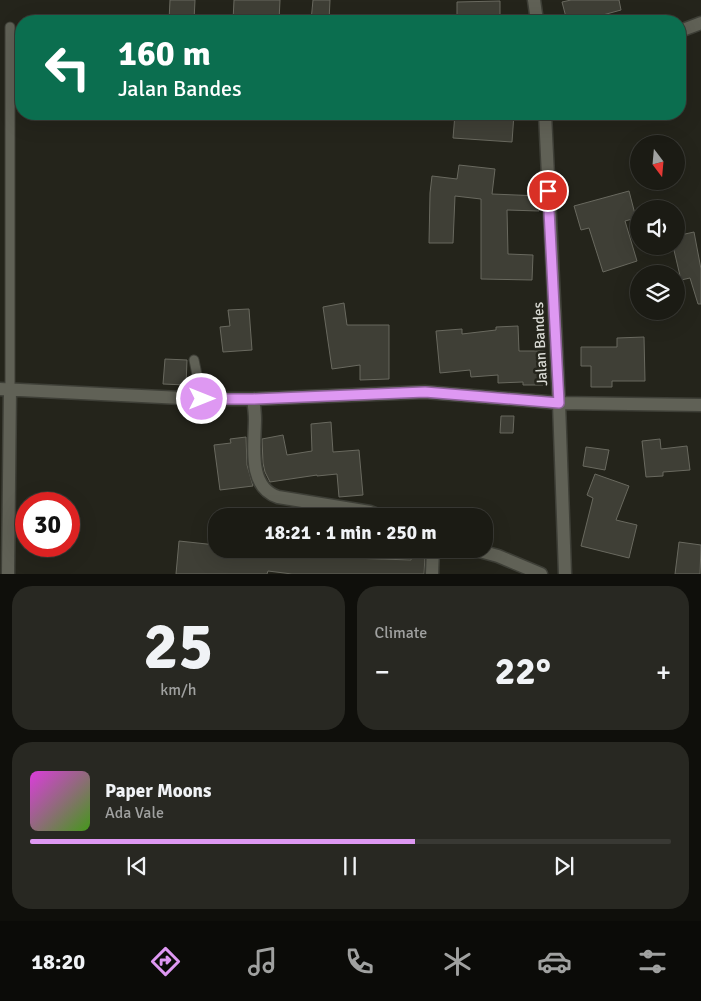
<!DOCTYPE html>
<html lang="en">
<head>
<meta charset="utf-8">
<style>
	body { margin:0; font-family:Signika,sans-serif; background:#282822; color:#f1f3f6; height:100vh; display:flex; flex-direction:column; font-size:19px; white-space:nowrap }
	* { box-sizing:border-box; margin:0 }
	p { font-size:16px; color:#a0a1a0 }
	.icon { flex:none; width:28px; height:28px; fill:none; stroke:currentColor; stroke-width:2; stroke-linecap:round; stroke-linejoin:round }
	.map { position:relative; height:574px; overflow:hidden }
	.sheet { display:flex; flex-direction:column; gap:12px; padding:12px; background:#0f0f0b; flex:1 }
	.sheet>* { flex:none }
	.hud { position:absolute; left:15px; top:15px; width:671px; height:105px; border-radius:20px; box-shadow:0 5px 20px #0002,0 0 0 1px #393934; background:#0b6e4f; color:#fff; overflow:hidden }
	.needle { width:32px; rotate:164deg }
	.tools { position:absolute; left:630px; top:135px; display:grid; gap:10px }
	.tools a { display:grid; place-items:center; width:55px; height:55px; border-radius:50%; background:#1b1b14; box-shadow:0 5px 20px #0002,0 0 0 1px #393934; font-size:25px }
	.speed { position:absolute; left:15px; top:492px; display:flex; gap:10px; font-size:25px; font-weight:700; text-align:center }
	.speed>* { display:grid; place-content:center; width:65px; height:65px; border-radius:50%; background:#1b1b14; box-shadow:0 5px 20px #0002,0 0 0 1px #393934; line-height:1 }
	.speed .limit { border:8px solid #d22; background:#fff; color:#111 }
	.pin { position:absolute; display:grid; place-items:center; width:42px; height:42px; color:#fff; margin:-21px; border:2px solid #fff; border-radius:50%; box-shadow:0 1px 5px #0007 }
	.me { position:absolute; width:55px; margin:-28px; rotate:90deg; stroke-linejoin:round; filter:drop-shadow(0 0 4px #0008) }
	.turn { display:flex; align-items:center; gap:18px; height:105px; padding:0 20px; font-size:22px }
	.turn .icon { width:65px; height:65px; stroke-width:2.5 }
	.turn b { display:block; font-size:35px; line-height:42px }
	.big { font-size:38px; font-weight:700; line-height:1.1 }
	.sheet .tile { flex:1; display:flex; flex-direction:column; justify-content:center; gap:8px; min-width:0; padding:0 18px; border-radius:20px; background:#282822 }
	.sheet .dial { align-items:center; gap:0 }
	.dial b { font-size:65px; line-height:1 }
	.song { display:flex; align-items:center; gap:15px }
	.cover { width:60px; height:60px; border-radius:8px; background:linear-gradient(135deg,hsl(300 70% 55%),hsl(100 70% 35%)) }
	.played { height:5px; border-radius:2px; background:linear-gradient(90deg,#de98f2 60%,#393934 60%) }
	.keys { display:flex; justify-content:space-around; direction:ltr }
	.heat { display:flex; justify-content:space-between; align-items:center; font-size:28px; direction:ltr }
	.sheet .tiles { flex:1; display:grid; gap:12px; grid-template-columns:1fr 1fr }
	.tile:last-child { grid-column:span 2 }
	.trip { position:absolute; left:208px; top:508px; width:285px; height:50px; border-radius:20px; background:#1b1b14; box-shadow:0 5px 20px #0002,0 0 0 1px #393934; font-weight:700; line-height:50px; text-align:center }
	.dock { display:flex; height:80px; justify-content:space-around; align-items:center; background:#0b0b08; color:#a0a1a0 }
	.dock .icon { width:35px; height:35px }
	.dock .current { color:#de98f2 }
	.dock b { font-size:22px; color:#f1f3f6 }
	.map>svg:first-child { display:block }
</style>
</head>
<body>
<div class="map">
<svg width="701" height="574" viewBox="0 0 701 574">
	<rect width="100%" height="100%" fill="#24241b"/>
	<!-- building -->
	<path fill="#3f3f36" stroke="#69695f" d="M170,0H195L194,21H169Z
		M234,0H280L279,21H233Z
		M313,0H330L329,21H311Z
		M571,0H619L621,10L581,21H567L562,2Z
		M500,1V21H457V2Z
		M455,114H514L512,142L453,138Z
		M459,165L495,169L492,194L540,196L539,211L507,210L508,254L533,255L532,280L481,279V199L455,196L453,243H429L430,193L432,176L457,179Z
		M629,191L636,218L625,221L637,261L603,272L589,228L581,230L574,206Z
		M694,232L701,269V304H698L690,278L681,280L673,246H676V236Z
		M344,303L347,325H389V379L360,380V365L332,369L323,307Z
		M249,309L252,350L223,352L220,327L230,326L228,310Z
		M518,326L519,351H546V385H523V382L498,383V375L471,377L470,370L440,373L436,331L462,329V334L496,330V327Z
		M644,337L645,381H612V387H591V366H581V347H617V338Z
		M165,359L187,360L186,385L163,384Z
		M501,416H514L513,433H500Z
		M331,422L333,452L359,450L363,495L339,497L337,474L317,476V475L270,482L265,472L263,463L262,439L283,435L287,455L312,451L311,424Z
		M246,437L247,465L253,486L220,490L214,445L231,443L230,439Z
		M660,439L661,449L687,446L690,470L663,472V476L646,477L642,441Z
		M586,447L609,450L605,470L583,466Z
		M595,474L629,486L616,520L637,525L629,558L581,546L593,498L587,495Z
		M179,541L216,545V549H238L288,554V549H350V558L411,560L412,554L425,556L424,574H292L268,571L267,574H176Z
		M679,542L701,545L700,574H675Z"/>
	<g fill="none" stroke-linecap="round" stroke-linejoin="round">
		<defs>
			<path id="lane" d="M194,360L202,399
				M10,389V27"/>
			<path id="street" d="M534,0L537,21
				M680,31L701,23
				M545,114L559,403L565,574
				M0,389L202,399H253L425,392L559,403L701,405
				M253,399C254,406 255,412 255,419C255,444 247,487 278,497L370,512L380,516
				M472,549L498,556L541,574
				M8,574L10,389
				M432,574L433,549"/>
		</defs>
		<!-- lane casing -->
		<use href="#lane" stroke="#3e3f37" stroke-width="11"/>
		<!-- street casing -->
		<use href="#street" stroke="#3e3f37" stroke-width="15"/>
		<!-- lane -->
		<use href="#lane" stroke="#606156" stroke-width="9"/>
		<!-- street -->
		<use href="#street" stroke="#606156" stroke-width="12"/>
	</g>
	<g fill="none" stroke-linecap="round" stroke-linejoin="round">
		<defs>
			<path id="route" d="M202,399H253L425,392L559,403L548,191"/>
		</defs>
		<!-- route casing -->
		<use href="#route" stroke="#90639d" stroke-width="12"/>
		<!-- route -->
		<use href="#route" stroke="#de98f2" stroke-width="9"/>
	</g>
	<g text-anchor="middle" stroke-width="5" stroke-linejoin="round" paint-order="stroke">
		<!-- street labels -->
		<g font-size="15" fill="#d8d9d3" stroke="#24241b">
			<text transform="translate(540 344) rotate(-93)" y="5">Jalan Bandes</text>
		</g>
	</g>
</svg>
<div class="tools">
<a><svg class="needle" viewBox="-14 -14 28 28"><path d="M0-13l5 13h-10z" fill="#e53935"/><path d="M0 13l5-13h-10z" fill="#a0a1a0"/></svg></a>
<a><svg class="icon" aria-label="sound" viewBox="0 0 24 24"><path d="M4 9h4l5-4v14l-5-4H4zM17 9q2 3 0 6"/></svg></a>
<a><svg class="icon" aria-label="layers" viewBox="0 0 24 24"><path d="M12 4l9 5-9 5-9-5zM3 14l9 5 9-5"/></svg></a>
</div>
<div class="speed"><div class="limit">30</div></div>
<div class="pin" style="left:548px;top:191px;background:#d93025"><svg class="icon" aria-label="arrive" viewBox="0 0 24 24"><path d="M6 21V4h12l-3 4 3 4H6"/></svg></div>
<svg class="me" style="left:202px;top:399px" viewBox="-20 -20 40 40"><circle r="17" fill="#de98f2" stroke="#fff" stroke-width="3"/><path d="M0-11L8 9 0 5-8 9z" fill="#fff"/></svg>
<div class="trip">18:21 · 1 min · 250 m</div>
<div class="hud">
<div class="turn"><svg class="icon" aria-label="left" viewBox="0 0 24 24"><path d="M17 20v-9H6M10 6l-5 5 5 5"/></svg><div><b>160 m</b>Jalan Bandes</div></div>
</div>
</div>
<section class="sheet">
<div class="tiles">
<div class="tile dial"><b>25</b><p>km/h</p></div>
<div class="tile"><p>Climate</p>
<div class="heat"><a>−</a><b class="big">22°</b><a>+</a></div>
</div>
<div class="tile">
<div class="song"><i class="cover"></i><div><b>Paper Moons</b><p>Ada Vale</p></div></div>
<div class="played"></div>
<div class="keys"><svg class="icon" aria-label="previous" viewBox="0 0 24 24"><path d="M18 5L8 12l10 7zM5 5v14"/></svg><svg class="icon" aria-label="pause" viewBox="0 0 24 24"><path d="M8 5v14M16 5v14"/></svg><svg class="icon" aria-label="next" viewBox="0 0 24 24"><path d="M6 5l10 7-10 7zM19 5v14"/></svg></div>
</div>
</div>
</section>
<nav class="dock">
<b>18:20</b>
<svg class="icon current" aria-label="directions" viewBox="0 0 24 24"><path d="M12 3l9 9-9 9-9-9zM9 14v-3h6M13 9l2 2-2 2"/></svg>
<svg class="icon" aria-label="music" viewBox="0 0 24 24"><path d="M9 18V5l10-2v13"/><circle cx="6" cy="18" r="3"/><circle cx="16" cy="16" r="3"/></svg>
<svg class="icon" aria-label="phone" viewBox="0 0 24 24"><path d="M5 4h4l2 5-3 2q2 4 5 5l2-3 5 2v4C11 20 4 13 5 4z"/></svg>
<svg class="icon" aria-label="climate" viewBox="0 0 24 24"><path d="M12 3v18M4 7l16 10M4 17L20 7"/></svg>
<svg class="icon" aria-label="car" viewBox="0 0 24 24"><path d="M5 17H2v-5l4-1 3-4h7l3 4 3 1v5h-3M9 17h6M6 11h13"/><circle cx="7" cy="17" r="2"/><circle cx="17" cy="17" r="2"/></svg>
<svg class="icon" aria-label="filters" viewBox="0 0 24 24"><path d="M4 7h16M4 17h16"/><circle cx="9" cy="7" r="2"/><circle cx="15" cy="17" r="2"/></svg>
</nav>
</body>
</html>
